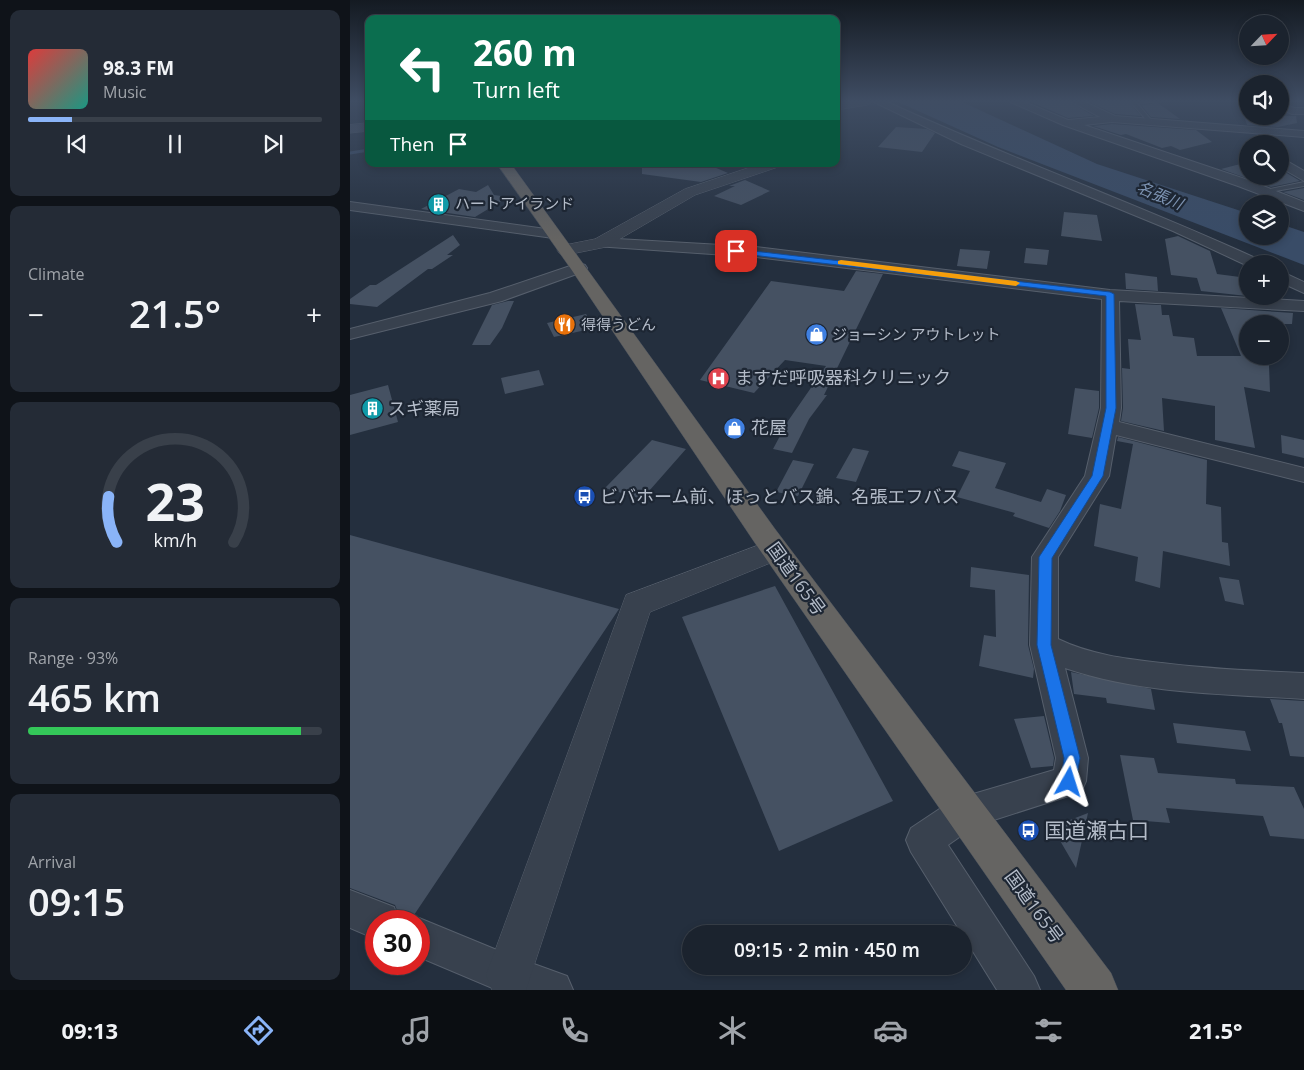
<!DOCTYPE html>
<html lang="en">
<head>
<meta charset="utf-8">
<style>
	body { margin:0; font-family:"Open Sans","Noto Sans JP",sans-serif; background:#242b36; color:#f1f3f6; height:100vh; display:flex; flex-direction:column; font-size:19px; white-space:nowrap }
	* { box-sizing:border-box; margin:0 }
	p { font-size:16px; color:#a0a4aa }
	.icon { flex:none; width:28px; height:28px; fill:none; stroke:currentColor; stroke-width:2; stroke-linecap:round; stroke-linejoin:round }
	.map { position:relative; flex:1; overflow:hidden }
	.sheet { display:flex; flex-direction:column; gap:10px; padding:10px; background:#0f1319; width:350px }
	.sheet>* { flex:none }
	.top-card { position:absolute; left:15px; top:15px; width:475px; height:152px; border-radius:10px; box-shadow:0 2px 8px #0003,0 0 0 1px #39404a; background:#0b6e4f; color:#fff; overflow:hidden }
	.needle { width:32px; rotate:65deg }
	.tools { position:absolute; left:889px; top:15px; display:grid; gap:10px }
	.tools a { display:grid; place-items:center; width:50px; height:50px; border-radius:50%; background:#1b232e; box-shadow:0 2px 8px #0003,0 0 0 1px #39404a; font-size:25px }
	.speed { position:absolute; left:15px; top:910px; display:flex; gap:10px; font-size:25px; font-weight:700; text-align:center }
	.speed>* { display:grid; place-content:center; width:65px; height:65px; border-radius:50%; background:#1b232e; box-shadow:0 2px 8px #0003,0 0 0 1px #39404a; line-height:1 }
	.speed .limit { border:8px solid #d22; background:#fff; color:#111 }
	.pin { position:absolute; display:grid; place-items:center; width:42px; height:42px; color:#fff; margin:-21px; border-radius:10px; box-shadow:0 2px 8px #0006 }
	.me { position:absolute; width:55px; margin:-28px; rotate:6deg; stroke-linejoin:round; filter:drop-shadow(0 0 4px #0008) }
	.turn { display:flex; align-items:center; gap:18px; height:105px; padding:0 25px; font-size:22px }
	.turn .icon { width:65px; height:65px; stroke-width:2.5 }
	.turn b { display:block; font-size:35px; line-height:42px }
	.then { display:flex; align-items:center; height:48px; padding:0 25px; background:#0003; gap:10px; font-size:19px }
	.big { font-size:38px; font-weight:600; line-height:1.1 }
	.sheet .widget { flex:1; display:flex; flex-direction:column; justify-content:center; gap:8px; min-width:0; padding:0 18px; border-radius:10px; background:#242b36 }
	.sheet .dial { align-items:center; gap:0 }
	.dial svg { height:130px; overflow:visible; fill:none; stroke:#39404a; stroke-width:7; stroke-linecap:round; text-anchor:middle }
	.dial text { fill:#f1f3f6; stroke:none }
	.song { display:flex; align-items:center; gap:15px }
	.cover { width:60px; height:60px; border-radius:8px; background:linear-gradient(135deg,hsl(0 70% 55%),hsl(170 70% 35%)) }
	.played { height:5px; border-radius:2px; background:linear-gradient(90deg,#8ab4f8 15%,#39404a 15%) }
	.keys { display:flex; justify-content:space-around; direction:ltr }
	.heat { display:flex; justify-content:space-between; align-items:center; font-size:28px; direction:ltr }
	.charge { height:8px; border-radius:4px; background:linear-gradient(90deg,#34c759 93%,#39404a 0) }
	.trip { position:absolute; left:332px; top:925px; width:290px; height:50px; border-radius:25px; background:#1b232e; box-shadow:0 2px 8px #0003,0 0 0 1px #39404a; font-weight:600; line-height:50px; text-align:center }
	.tab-bar { display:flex; height:80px; justify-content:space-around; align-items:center; background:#0b0e12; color:#a0a4aa }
	.tab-bar .icon { width:35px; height:35px }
	.tab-bar .active { color:#8ab4f8 }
	.tab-bar b { font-size:22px; color:#f1f3f6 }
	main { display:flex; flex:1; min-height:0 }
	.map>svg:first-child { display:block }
</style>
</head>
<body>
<main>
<section class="sheet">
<div class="widget">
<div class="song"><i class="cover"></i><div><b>98.3 FM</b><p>Music</p></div></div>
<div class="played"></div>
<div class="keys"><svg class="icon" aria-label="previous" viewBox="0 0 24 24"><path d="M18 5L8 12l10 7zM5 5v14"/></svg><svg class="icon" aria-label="pause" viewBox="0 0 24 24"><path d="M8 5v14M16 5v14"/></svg><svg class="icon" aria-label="next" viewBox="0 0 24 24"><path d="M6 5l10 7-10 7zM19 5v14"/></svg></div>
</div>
<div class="widget"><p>Climate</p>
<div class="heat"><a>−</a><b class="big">21.5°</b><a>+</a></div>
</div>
<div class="widget dial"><svg viewBox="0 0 100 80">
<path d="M14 69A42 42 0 1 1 86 69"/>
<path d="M14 69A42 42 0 0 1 9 41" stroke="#8ab4f8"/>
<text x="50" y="56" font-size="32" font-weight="700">23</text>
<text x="50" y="72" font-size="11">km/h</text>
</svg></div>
<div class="widget"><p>Range · 93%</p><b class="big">465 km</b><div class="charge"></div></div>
<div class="widget"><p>Arrival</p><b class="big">09:15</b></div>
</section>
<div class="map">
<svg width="954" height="990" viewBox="0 0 954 990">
	<rect width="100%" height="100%" fill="#242f3e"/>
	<!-- water -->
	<path fill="#394c67" d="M546,101H610L747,164L897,213L898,236H930V224L954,232V265L648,147Z"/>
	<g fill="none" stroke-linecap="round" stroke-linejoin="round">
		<!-- stream -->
		<path stroke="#394c67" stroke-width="3" d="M0,153L19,150"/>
	</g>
	<!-- building -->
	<path fill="#455162" d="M679,101H718L744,116L718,118Z
		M737,101H778L791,116L765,114Z
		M808,103L830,119L801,117L791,105Z
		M894,116H946L947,123L928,127L897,125Z
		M762,124L846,130L862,142L830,150L821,146L812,148L776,134L771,135L743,126Z
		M546,127L577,129L585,133L572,152L528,147Z
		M898,162V176H930V169L950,181L921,187L871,169Z
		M292,164H357L378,173L351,182L292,174Z
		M395,180L420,191L391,205L364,196L385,186H379Z
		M138,185L144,195L158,197L125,217L71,209L109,189L126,192Z
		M954,188V200L933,192Z
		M714,212L747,215L752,241L711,236Z
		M103,235L110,245L97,255H103L82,269H78L27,307L0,304V299L20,285H26Z
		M828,236L860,251L867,274L890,277L897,296L851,291L847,278L821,275L815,239Z
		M676,248L699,250L697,265L674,263Z
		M610,249L640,251L637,269L607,266Z
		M506,271L533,274L474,395H477L459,419L442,453L423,449L438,421L476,366L435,360L404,393L350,380L421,281L494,291Z
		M775,273L807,277L808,291L776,289Z
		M158,301H164L152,328L140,345H122L142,305Z
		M785,304L811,305L812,315H819L823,336L844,338L847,356H891L871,308L943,313L942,324H898V356H910L911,364L919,365L920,392L894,387L905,448L865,440V406L812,398L814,431L771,421L773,408L772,368L780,369L778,339L791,340Z
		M236,314L245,328L204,337L197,323Z
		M189,370L194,385L155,394L151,378Z
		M38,385L48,422L0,435V395Z
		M725,388L749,391V408L742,438L718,434Z
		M931,435L954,440V458L932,453Z
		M768,437L857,460L856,504L871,507L872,542L878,543L880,566L813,551L810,588L785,581L788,557L744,546L750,504L771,509L783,444L767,441Z
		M302,440L336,449L292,499L255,488Z
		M503,448L519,451L506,482L486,478Z
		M609,451L656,463L645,488L691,502L697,489L716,495L710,511L699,528L663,516L665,513L607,497L620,471L602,466Z
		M443,460L464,464L448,496L426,492Z
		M0,535L269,609L62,918L58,921L51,920L45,905L0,888Z
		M621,567L679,575L678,645L684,669L683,678L629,666L634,635L646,637L645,590L620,587Z
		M869,577L889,580L894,605L875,601Z
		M425,586L543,801L429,851L332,617Z
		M721,672L801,689L805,710L757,703L756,698L724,694Z
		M920,699L954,701V757L940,756L932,723H929Z
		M694,716L704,758L703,766L681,768L664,719Z
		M823,723L895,731L901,751L827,743Z
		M770,755L804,758L808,773L885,779L886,784L944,787L954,809V839L920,836L913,816L816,808L820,823L783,820Z
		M738,813L726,868L702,827Z"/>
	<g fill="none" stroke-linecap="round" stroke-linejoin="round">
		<defs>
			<path id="service" d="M780,101H816L787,103L802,121L799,123Z
				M954,182V186L914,193L911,191Z"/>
			<path id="minor" d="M522,101H535C659,158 788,204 912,261L914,264H898V266L823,231L611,144Z
				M658,101H672L718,120L750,117L720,101H733L765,116L954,131V137L762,122L734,125L898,180L954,202V211L888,186L713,125Z
				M930,102L944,108H954V114H942L930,109Z
				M930,157L954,171V181L930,167Z
				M0,202L203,230L208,231L210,234L208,237L203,238L0,210Z
				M250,238L406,247L760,290L954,301V311L769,301L771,408L769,422L954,468V482L766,435L759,476L708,557V639C741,655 777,659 812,663C859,669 907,671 954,673V699C875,694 791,694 715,668L738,758L736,781L731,792L625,826L598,845L684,976L690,990H647L614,937V934H612L561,852L556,840L561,828L603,800L704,770L706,758L680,645L682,557L735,476L751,408L752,299L406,257L245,246L242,243L245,240Z
				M229,263L235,265L237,268L235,271L152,301L0,339V329L140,293Z
				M930,271L954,282V293L930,282Z
				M0,890L44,907L49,921H26V939L0,928Z
				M69,918L159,955L217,976L223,990H147L69,957V921H60Z"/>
			<path id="tertiary" d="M495,101H523L517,105L486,110V102Z
				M410,164H430L428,167L345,195L256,247L216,255L210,254L207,250L210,246L245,239L335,189Z
				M425,539L435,543L440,550L435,557L300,612L176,990H142L136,975L276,595Z"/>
			<path id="secondary" d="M19,123V131L0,133V125Z"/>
			<path id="trunk" d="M147,164H161L425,529L761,973L768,990H716L405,543L221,269Z"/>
		</defs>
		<!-- service casing -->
		<use href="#service" stroke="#565f6c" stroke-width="2"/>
		<!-- minor casing -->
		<use href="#minor" stroke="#565f6c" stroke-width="2"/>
		<!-- tertiary casing -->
		<use href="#tertiary" stroke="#565f6c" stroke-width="1"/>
		<!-- secondary casing -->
		<use href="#secondary" stroke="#565f6c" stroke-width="1"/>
		<!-- trunk casing -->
		<use href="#trunk" stroke="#434c59" stroke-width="1"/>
		<!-- service -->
		<use href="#service" fill="#38414e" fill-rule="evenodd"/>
		<!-- minor -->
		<use href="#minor" fill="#38414e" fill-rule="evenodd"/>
		<!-- tertiary -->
		<use href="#tertiary" fill="#38414e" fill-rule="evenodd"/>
		<!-- secondary -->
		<use href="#secondary" fill="#465061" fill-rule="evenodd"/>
		<!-- trunk -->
		<use href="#trunk" fill="#656462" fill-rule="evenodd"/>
	</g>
	<!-- sky -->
	<linearGradient id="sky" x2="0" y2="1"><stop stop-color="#141a22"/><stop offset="0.42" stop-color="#3f4d63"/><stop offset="1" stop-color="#3f4d63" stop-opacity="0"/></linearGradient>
	<rect width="954" height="240" fill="url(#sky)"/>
	<!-- route -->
	<path fill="#1a73e8" stroke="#114b97" d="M386,249L760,292L764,294L766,408L753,476L702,558L701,645L730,758L725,787L719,789L713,787L711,782L714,758L687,645L689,557L742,476L756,408V296L384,253V250Z"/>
	<!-- slow -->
	<path fill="#f59e0b" d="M491,260L666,281L670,283L666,286L488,264V261Z"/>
	<!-- icons -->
	<defs>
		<symbol id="building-disc" viewBox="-11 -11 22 22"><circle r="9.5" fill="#0f9aa8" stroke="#1d2633"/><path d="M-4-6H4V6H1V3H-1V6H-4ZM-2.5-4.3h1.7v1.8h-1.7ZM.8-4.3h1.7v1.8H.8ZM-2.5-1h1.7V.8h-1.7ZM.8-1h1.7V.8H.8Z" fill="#fff"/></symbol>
		<symbol id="restaurant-disc" viewBox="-11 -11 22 22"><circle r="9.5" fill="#e8710a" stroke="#1d2633"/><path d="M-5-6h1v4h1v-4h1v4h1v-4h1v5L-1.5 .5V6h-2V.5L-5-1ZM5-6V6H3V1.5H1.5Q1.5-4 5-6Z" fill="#fff"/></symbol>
		<symbol id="shop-disc" viewBox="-11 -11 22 22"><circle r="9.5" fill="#3f7fe0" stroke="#1d2633"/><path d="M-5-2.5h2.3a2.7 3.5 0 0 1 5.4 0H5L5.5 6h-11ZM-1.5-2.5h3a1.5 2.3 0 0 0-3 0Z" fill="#fff"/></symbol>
		<symbol id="hospital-disc" viewBox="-11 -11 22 22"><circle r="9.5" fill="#e0444e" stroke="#1d2633"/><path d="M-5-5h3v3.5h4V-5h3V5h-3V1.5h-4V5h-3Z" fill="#fff"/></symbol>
		<symbol id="bus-disc" viewBox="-11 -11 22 22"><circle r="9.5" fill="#1a4fb4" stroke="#1d2633"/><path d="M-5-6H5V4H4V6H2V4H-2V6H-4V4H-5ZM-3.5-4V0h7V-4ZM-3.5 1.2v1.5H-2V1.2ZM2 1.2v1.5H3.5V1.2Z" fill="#fff"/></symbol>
	</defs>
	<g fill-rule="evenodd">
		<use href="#building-disc" x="76" y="192" width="25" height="25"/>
		<use href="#restaurant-disc" x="202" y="312" width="25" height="25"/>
		<use href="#shop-disc" x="454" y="322" width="25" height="25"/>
		<use href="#hospital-disc" x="356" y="366" width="25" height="25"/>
		<use href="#building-disc" x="10" y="396" width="25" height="25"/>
		<use href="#shop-disc" x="372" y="416" width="25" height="25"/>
		<use href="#bus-disc" x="222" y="484" width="25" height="25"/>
		<use href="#bus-disc" x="666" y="818" width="25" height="25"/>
	</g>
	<g text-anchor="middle" stroke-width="4.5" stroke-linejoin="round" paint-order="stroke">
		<!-- far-poi labels -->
		<g font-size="15" fill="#b4bcc9" stroke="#1d2633" text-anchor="start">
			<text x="105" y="209">ハートアイランド</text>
			<text x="231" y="330">得得うどん</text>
			<text x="482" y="340">ジョーシン アウトレット</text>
		</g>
		<!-- far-water labels -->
		<g font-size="16" font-style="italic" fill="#7c92b1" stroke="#1d2633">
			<text transform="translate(810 195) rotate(23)" y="6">名張川</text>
		</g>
		<!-- poi labels -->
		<g font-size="18" fill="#b4bcc9" stroke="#1d2633" text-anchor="start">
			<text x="385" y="384">ますだ呼吸器科クリニック</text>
			<text x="38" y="415">スギ薬局</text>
			<text x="401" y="434">花屋</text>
			<text x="250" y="503">ビバホーム前、ほっとバス錦、名張エフバス</text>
		</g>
		<!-- street labels -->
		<g font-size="18" fill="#b4bcc9" stroke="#1d2633">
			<text transform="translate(446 579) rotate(54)" y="6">国道165号</text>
			<text transform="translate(684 907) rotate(54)" y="6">国道165号</text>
		</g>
		<!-- near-poi labels -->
		<g font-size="21" fill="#b4bcc9" stroke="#1d2633" text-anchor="start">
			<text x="694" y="838">国道瀬古口</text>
		</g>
	</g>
</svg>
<div class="tools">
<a><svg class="needle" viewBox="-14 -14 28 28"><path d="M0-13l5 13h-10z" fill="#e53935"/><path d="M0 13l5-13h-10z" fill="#a0a4aa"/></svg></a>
<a><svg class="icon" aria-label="sound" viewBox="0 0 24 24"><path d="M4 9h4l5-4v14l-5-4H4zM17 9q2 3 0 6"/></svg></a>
<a><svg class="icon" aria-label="search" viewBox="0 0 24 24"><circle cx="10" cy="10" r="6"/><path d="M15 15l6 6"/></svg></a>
<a><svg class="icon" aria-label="layers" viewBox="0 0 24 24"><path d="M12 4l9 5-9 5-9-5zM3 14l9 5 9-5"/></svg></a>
<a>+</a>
<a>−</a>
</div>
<div class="speed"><div class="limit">30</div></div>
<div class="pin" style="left:386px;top:251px;background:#d93025"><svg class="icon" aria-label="arrive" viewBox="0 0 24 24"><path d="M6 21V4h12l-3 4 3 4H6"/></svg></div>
<svg class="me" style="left:719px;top:782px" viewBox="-20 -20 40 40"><path d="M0-17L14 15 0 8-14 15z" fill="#1a73e8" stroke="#fff" stroke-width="4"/></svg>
<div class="trip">09:15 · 2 min · 450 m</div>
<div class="top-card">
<div class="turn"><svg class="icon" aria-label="left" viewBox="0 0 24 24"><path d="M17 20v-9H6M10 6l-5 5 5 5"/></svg><div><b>260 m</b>Turn left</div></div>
<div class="then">Then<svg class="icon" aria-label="arrive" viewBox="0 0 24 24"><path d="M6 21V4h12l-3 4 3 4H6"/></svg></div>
</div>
</div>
</main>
<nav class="tab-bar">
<b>09:13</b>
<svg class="icon active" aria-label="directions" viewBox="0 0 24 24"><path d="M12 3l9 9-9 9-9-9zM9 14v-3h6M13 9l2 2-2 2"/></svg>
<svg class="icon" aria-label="music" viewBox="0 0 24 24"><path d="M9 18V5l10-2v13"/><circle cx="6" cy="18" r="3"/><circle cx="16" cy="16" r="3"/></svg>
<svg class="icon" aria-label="phone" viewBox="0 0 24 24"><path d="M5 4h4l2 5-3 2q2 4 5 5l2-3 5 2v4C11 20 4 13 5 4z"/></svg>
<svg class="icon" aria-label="climate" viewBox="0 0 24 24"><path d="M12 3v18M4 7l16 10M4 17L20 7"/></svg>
<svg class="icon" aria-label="car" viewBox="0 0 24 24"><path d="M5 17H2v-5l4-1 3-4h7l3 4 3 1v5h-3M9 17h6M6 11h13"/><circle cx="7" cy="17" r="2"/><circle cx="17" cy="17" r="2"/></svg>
<svg class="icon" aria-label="filters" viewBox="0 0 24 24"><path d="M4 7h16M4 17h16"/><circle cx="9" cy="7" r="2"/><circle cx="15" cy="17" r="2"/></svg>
<b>21.5°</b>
</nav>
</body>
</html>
